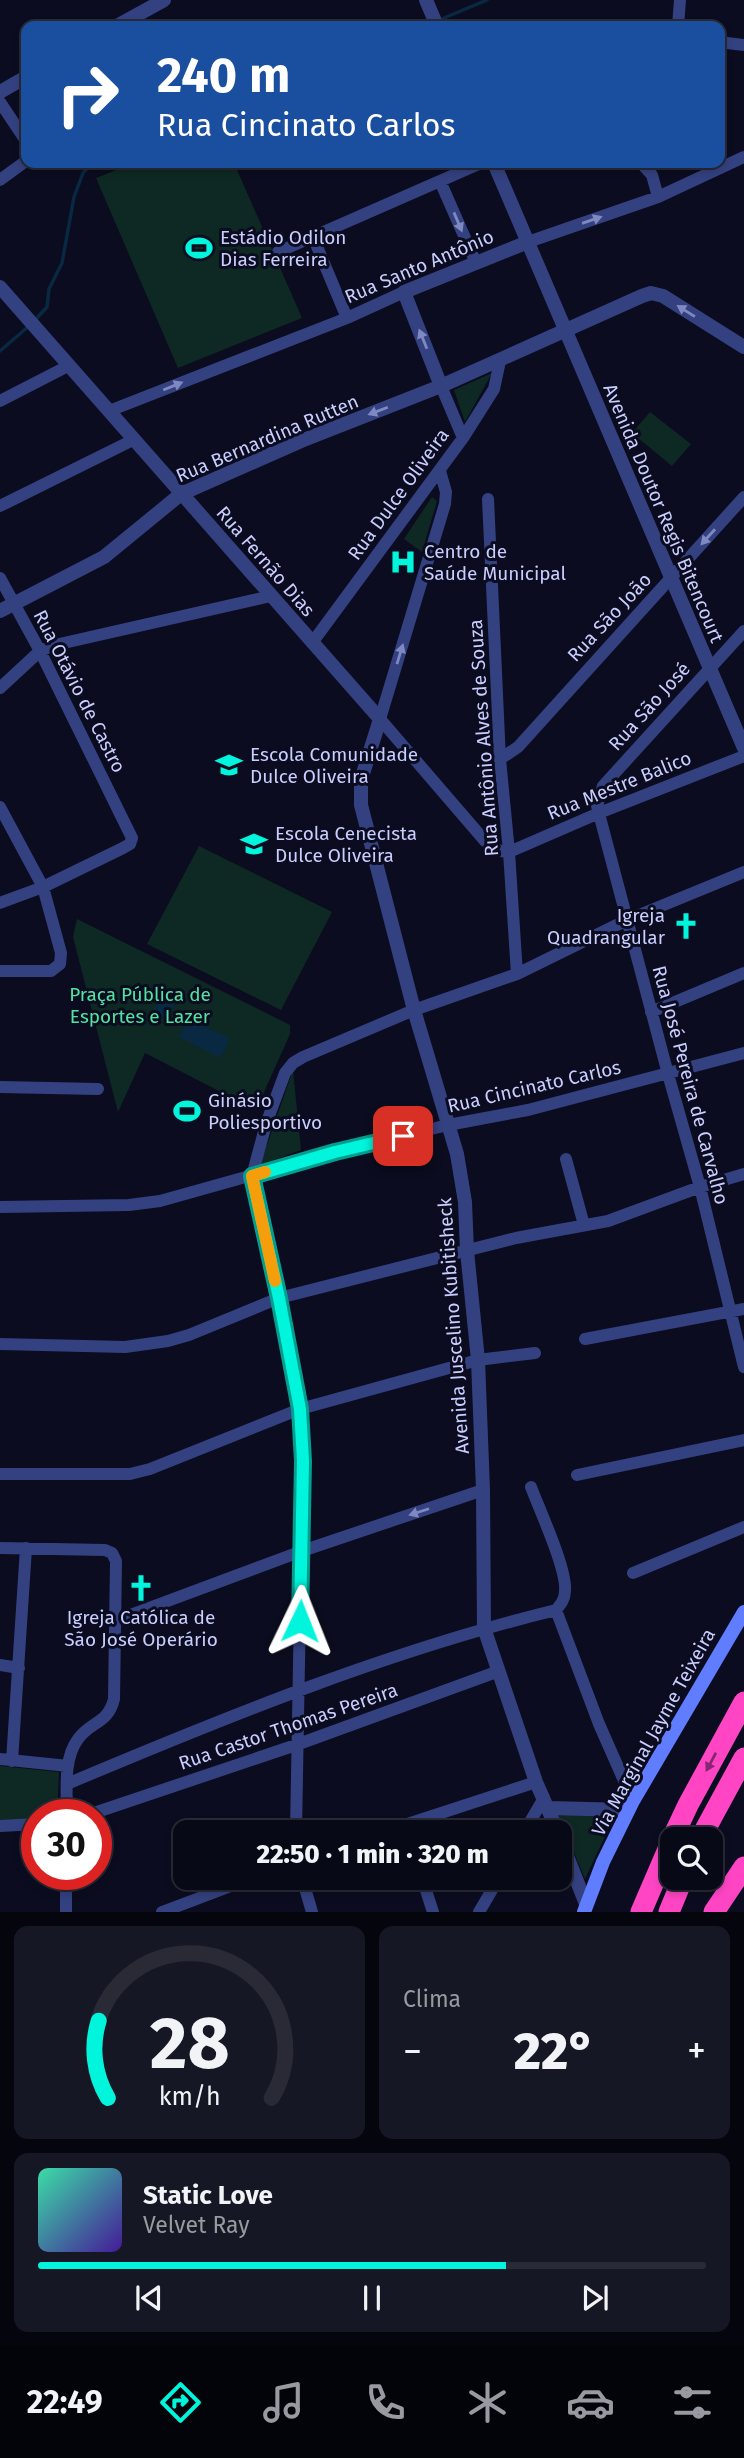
<!DOCTYPE html>
<html lang="pt">
<head>
<meta charset="utf-8">
<style>
	body { margin:0; font-family:"Fira Sans",sans-serif; background:#161724; color:#f1f3f6; height:100vh; display:flex; flex-direction:column; font-size:26px; white-space:nowrap }
	* { box-sizing:border-box; margin:0 }
	p { font-size:23px; color:#989aa1 }
	.icon { flex:none; width:38px; height:38px; fill:none; stroke:currentColor; stroke-width:2; stroke-linecap:round; stroke-linejoin:round }
	.map { position:relative; height:1912px; overflow:hidden }
	.side { display:flex; flex-direction:column; gap:14px; padding:14px; background:#04050d; flex:1 }
	.side>* { flex:none }
	.guide { position:absolute; left:21px; top:21px; width:704px; height:147px; border-radius:14px; box-shadow:0 4px 10px #0003,0 0 0 2px #292a36; background:#1a4fa0; color:#fff; overflow:hidden }
	.buttons { position:absolute; left:660px; top:1827px; display:grid; gap:14px }
	.buttons a { display:grid; place-items:center; width:63px; height:63px; border-radius:14px; background:#080917; box-shadow:0 4px 10px #0003,0 0 0 2px #292a36; font-size:35px }
	.speed { position:absolute; left:21px; top:1799px; display:flex; gap:14px; font-size:35px; font-weight:700; text-align:center }
	.speed>* { display:grid; place-content:center; width:91px; height:91px; border-radius:50%; background:#080917; box-shadow:0 4px 10px #0003,0 0 0 2px #292a36; line-height:1 }
	.speed .limit { border:10px solid #d22; background:#fff; color:#111 }
	.pin { position:absolute; display:grid; place-items:center; width:60px; height:60px; color:#fff; margin:-30px; border-radius:14px; box-shadow:0 4px 10px #0006 }
	.me { position:absolute; width:77px; margin:-38px; rotate:2deg; stroke-linejoin:round; filter:drop-shadow(0 0 5px #0008) }
	.turn { display:flex; align-items:center; gap:24px; height:147px; padding:0 21px; font-size:32px }
	.turn .icon { width:91px; height:91px; stroke-width:2.5 }
	.turn b { display:block; font-size:49px; line-height:60px }
	.big { font-size:52px; font-weight:800; line-height:1.1 }
	.side .tile { flex:1; display:flex; flex-direction:column; justify-content:center; gap:10px; min-width:0; padding:0 24px; border-radius:14px; background:#161724 }
	.side .dial { align-items:center; gap:0 }
	.dial svg { height:182px; overflow:visible; fill:none; stroke:#292a36; stroke-width:7; stroke-linecap:round; text-anchor:middle }
	.dial text { fill:#f1f3f6; stroke:none }
	.song { display:flex; align-items:center; gap:21px }
	.cover { width:84px; height:84px; border-radius:10px; background:linear-gradient(135deg,hsl(160 70% 55%),hsl(260 70% 35%)) }
	.played { height:7px; border-radius:4px; background:linear-gradient(90deg,#00f5dc 70%,#292a36 70%) }
	.keys { display:flex; justify-content:space-around; direction:ltr }
	.heat { display:flex; justify-content:space-between; align-items:center; font-size:38px; direction:ltr }
	.side .tiles { flex:1; display:grid; gap:14px; grid-template-columns:1fr 1fr }
	.tile:last-child { grid-column:span 2 }
	.trip { position:absolute; left:173px; top:1820px; width:399px; height:70px; border-radius:14px; background:#080917; box-shadow:0 4px 10px #0003,0 0 0 2px #292a36; font-weight:800; line-height:70px; text-align:center }
	.menu { display:flex; height:112px; justify-content:space-around; align-items:center; background:#030409; color:#989aa1 }
	.menu .icon { width:49px; height:49px }
	.menu .selected { color:#00f5dc }
	.menu b { font-size:32px; color:#f1f3f6 }
	.map>svg:first-child { display:block }
</style>
</head>
<body>
<div class="map">
<svg width="744" height="1912" viewBox="0 0 744 1912">
	<rect width="100%" height="100%" fill="#0b0c1f"/>
	<!-- green -->
	<path fill="#0e2923" d="M134,163H234L302,318L178,368L96,178Z
		M492,373L465,422L454,390Z
		M650,412L691,444L672,466L632,433Z
		M432,497L437,501L422,552L404,539Z
		M199,846L332,912L281,1010L147,944Z
		M77,919L290,1025V1034L256,1110L145,1053L118,1112L73,937Z
		M293,1070L301,1150L260,1165Z
		M0,1766L59,1772L57,1815H37V1821L0,1822Z
		M558,1814L615,1815L585,1879Z"/>
	<!-- water -->
	<path fill="#092841" d="M164,990L178,997L167,1020L152,1013Z
		M189,1019L230,1039L220,1058L179,1037Z"/>
	<g fill="none" stroke-linecap="round" stroke-linejoin="round">
		<!-- stream -->
		<path stroke="#092841" stroke-width="3.5" d="M437,21L487,0
			M34,321L47,307L49,289L62,263L74,197L83,173L92,163
			M0,351L29,326"/>
		<!-- minor -->
		<path stroke="#344180" stroke-width="12" d="M678,26L680,0
			M719,42L744,45
			M0,102L26,141
			M641,163L652,175L658,197
			M0,180L26,161
			M440,181L476,263
			M313,237L347,318
			M528,242L658,197L744,157
			M278,252L481,163
			M441,386L463,438
			M0,401L68,366
			M109,411L347,318L404,292
			M440,471L446,492L445,504L380,719L485,841L500,851L509,852L599,813L744,756
			M488,499L500,759L509,852L517,974
			M0,506L133,440
			M0,578L40,651L132,838L130,844L123,848L43,887L0,903
			M744,631L603,786L597,806L668,1074L700,1187L744,1367
			M312,643L463,438L494,389L500,361
			M0,688L40,651L55,645L271,596
			M500,759L518,747L744,497
			M0,807L43,887L61,953L60,964L51,971H0
			M651,1012L744,973
			M0,1087L98,1089
			M566,1159L584,1225
			M0,1207L129,1205L160,1201L335,1152L448,1125L528,1110L744,1053
			M585,1339L744,1309
			M0,1344L125,1347L168,1341L189,1335L279,1298L516,1238L608,1221L700,1187L744,1174
			M0,1474H130L150,1469L300,1409L478,1360L535,1353
			M577,1475L744,1440
			M0,1548L105,1550L112,1553L116,1561L114,1699C108,1724 91,1721 78,1739C63,1759 67,1791 67,1815
			M633,1573L744,1527
			M556,1610L599,1724L633,1801
			M114,1621L302,1551L483,1490
			M0,1665L19,1668
			M0,1759L68,1766
			M12,1761L26,1548
			M67,1784C226,1717 388,1651 556,1610C561,1604 565,1599 565,1591C567,1569 540,1511 531,1487
			M88,1815L296,1745L499,1671
			M0,1826L37,1824
			M296,1832L303,1438L300,1409L279,1298L252,1176L266,1124L285,1073L293,1063L303,1057L414,1010L517,974L627,920L744,872
			M383,1832L536,1782
			M524,1832L544,1798
			M302,1878L312,1912
			M422,1878L433,1912
			M66,1912V1874
			M162,1912L252,1878
			M479,1912L499,1878"/>
		<!-- tertiary -->
		<path stroke="#344180" stroke-width="14" d="M426,0L437,26
			M117,26L164,0
			M0,92L26,77
			M494,163L744,748
			M0,287L380,719L361,780V805L414,1010L457,1154L465,1202L467,1251L478,1360L483,1490L484,1628L536,1782L558,1832
			M441,386L404,292L528,242
			M0,611L104,557L181,494L301,441L441,386L642,296L651,293L663,296L744,347
			M549,1808L628,1810
			M560,1838L586,1904"/>
		<!-- secondary -->
		<path stroke="#617dff" stroke-width="14" d="M584,1912L603,1862L633,1801L744,1612"/>
		<!-- motorway -->
		<path stroke="#ff45c4" stroke-width="21" d="M672,1839L688,1805L744,1702
			M700,1839L744,1758
			M641,1912L672,1840
			M669,1912L683,1878
			M714,1912L744,1867"/>
	</g>
	<!-- one-way arrows -->
	<defs><path id="oneway-solid" d="M-6-.8H1V-3.2L6.5 0L1 3.2V.8H-6Z" transform="scale(1.75)"/></defs>
	<g fill="#7f88c0">
		<use href="#oneway-solid" transform="translate(592 220) rotate(-19)"/>
		<use href="#oneway-solid" transform="translate(458 222) rotate(67)"/>
		<use href="#oneway-solid" transform="translate(686 311) rotate(-148)"/>
		<use href="#oneway-solid" transform="translate(423 339) rotate(-112)"/>
		<use href="#oneway-solid" transform="translate(173 386) rotate(-22)"/>
		<use href="#oneway-solid" transform="translate(378 411) rotate(159)"/>
		<use href="#oneway-solid" transform="translate(708 537) rotate(132)"/>
		<use href="#oneway-solid" transform="translate(400 654) rotate(-73)"/>
		<use href="#oneway-solid" transform="translate(419 1512) rotate(162)"/>
	</g>
	<use fill="#852872" href="#oneway-solid" transform="translate(711 1762) rotate(118)"/>
	<g fill="none" stroke-linecap="round" stroke-linejoin="round">
		<defs>
			<path id="route" d="M300,1621L303,1461L300,1409L279,1298L252,1176L335,1152L403,1136"/>
		</defs>
		<!-- route casing -->
		<use href="#route" stroke="#009f8f" stroke-width="18"/>
		<!-- route -->
		<use href="#route" stroke="#00f5dc" stroke-width="12"/>
		<!-- slow -->
		<path stroke="#f59e0b" stroke-width="12" d="M265,1172L252,1176L275,1281"/>
	</g>
	<!-- icons -->
	<defs>
		<symbol id="stadium-bare" viewBox="-9 -9 18 18"><path d="M0-5a6.5 5 0 1 0 0 10a6.5 5 0 1 0 0-10ZM-3.5-1.8h7v3.6h-7Z" fill="#00f5dc" stroke="#0b0c1f" stroke-width="2.5" paint-order="stroke"/></symbol>
		<symbol id="hospital-bare" viewBox="-9 -9 18 18"><path d="M-5-5h3v3.5h4V-5h3V5h-3V1.5h-4V5h-3Z" fill="#00f5dc" stroke="#0b0c1f" stroke-width="2.5" paint-order="stroke"/></symbol>
		<symbol id="school-bare" viewBox="-9 -9 18 18"><path d="M0-5L7-2L0 1L-7-2ZM-4 1L0 2.5L4 1V4Q0 6-4 4Z" fill="#00f5dc" stroke="#0b0c1f" stroke-width="2.5" paint-order="stroke"/></symbol>
		<symbol id="church-bare" viewBox="-9 -9 18 18"><path d="M-1.2-6h2.4v3.5h3.3v2.4h-3.3V6h-2.4V-.1h-3.3v-2.4h3.3Z" fill="#00f5dc" stroke="#0b0c1f" stroke-width="2.5" paint-order="stroke"/></symbol>
	</defs>
	<g fill-rule="evenodd">
		<use href="#stadium-bare" x="180" y="229" width="38" height="38"/>
		<use href="#hospital-bare" x="384" y="543" width="38" height="38"/>
		<use href="#school-bare" x="210" y="746" width="38" height="38"/>
		<use href="#school-bare" x="235" y="825" width="38" height="38"/>
		<use href="#church-bare" x="667" y="907" width="38" height="38"/>
		<use href="#stadium-bare" x="168" y="1092" width="38" height="38"/>
		<use href="#church-bare" x="122" y="1569" width="38" height="38"/>
	</g>
	<g text-anchor="middle" stroke-width="6" stroke-linejoin="round" paint-order="stroke">
		<!-- poi labels -->
		<g font-size="19" fill="#caceff" stroke="#0b0c1f" text-anchor="start">
			<text x="220" y="244">Estádio Odilon<tspan x="220" dy="22">Dias Ferreira</tspan></text>
			<text x="424" y="558">Centro de<tspan x="424" dy="22">Saúde Municipal</tspan></text>
			<text x="250" y="761">Escola Comunidade<tspan x="250" dy="22">Dulce Oliveira</tspan></text>
			<text x="275" y="840">Escola Cenecista<tspan x="275" dy="22">Dulce Oliveira</tspan></text>
			<text x="665" y="922" text-anchor="end">Igreja<tspan x="665" dy="22">Quadrangular</tspan></text>
			<text x="208" y="1107">Ginásio<tspan x="208" dy="22">Poliesportivo</tspan></text>
			<text x="141" y="1624" text-anchor="middle">Igreja Católica de<tspan x="141" dy="22">São José Operário</tspan></text>
		</g>
		<!-- street labels -->
		<g font-size="19" fill="#caceff" stroke="#0b0c1f">
			<text transform="translate(419 266) rotate(-23)" y="7">Rua Santo Antônio</text>
			<text transform="translate(267 438) rotate(-23)" y="7">Rua Bernardina Rutten</text>
			<text transform="translate(398 494) rotate(-54)" y="7">Rua Dulce Oliveira</text>
			<text transform="translate(664 513) rotate(67)" y="7">Avenida Doutor Regis Bitencourt</text>
			<text transform="translate(266 561) rotate(49)" y="7">Rua Fernão Dias</text>
			<text transform="translate(609 617) rotate(-47)" y="7">Rua São João</text>
			<text transform="translate(80 691) rotate(63)" y="7">Rua Otávio de Castro</text>
			<text transform="translate(649 706) rotate(-48)" y="7">Rua São José</text>
			<text transform="translate(483 738) rotate(-94)" y="7">Rua Antônio Alves de Souza</text>
			<text transform="translate(619 785) rotate(-22)" y="7">Rua Mestre Balico</text>
			<text transform="translate(691 1085) rotate(75)" y="7">Rua José Pereira de Carvalho</text>
			<text transform="translate(534 1086) rotate(-13)" y="7">Rua Cincinato Carlos</text>
			<text transform="translate(453 1326) rotate(-94)" y="7">Avenida Juscelino Kubitisheck</text>
			<text transform="translate(288 1726) rotate(-19)" y="7">Rua Castor Thomas Pereira</text>
			<text transform="translate(653 1732) rotate(-61)" y="7">Via Marginal Jayme Teixeira</text>
		</g>
		<!-- park labels -->
		<g font-size="19" fill="#51e3a1" stroke="#0b0c1f">
			<text x="140" y="1001">Praça Pública de<tspan x="140" dy="22">Esportes e Lazer</tspan></text>
		</g>
	</g>
</svg>
<div class="buttons">
<a><svg class="icon" aria-label="search" viewBox="0 0 24 24"><circle cx="10" cy="10" r="6"/><path d="M15 15l6 6"/></svg></a>
</div>
<div class="speed"><div class="limit">30</div></div>
<div class="pin" style="left:403px;top:1136px;background:#d93025"><svg class="icon" aria-label="arrive" viewBox="0 0 24 24"><path d="M6 21V4h12l-3 4 3 4H6"/></svg></div>
<svg class="me" style="left:300px;top:1621px" viewBox="-20 -20 40 40"><path d="M0-17L14 15 0 8-14 15z" fill="#00f5dc" stroke="#fff" stroke-width="4"/></svg>
<div class="trip">22:50 · 1 min · 320 m</div>
<div class="guide">
<div class="turn"><svg class="icon" aria-label="right" viewBox="0 0 24 24"><path d="M7 20v-9h11M14 6l5 5-5 5"/></svg><div><b>240 m</b>Rua Cincinato Carlos</div></div>
</div>
</div>
<section class="side">
<div class="tiles">
<div class="tile dial"><svg viewBox="0 0 100 80">
<path d="M14 69A42 42 0 1 1 86 69"/>
<path d="M14 69A42 42 0 0 1 10 35" stroke="#00f5dc"/>
<text x="50" y="56" font-size="32" font-weight="700">28</text>
<text x="50" y="72" font-size="11">km/h</text>
</svg></div>
<div class="tile"><p>Clima</p>
<div class="heat"><a>−</a><b class="big">22°</b><a>+</a></div>
</div>
<div class="tile">
<div class="song"><i class="cover"></i><div><b>Static Love</b><p>Velvet Ray</p></div></div>
<div class="played"></div>
<div class="keys"><svg class="icon" aria-label="previous" viewBox="0 0 24 24"><path d="M18 5L8 12l10 7zM5 5v14"/></svg><svg class="icon" aria-label="pause" viewBox="0 0 24 24"><path d="M8 5v14M16 5v14"/></svg><svg class="icon" aria-label="next" viewBox="0 0 24 24"><path d="M6 5l10 7-10 7zM19 5v14"/></svg></div>
</div>
</div>
</section>
<nav class="menu">
<b>22:49</b>
<svg class="icon selected" aria-label="directions" viewBox="0 0 24 24"><path d="M12 3l9 9-9 9-9-9zM9 14v-3h6M13 9l2 2-2 2"/></svg>
<svg class="icon" aria-label="music" viewBox="0 0 24 24"><path d="M9 18V5l10-2v13"/><circle cx="6" cy="18" r="3"/><circle cx="16" cy="16" r="3"/></svg>
<svg class="icon" aria-label="phone" viewBox="0 0 24 24"><path d="M5 4h4l2 5-3 2q2 4 5 5l2-3 5 2v4C11 20 4 13 5 4z"/></svg>
<svg class="icon" aria-label="climate" viewBox="0 0 24 24"><path d="M12 3v18M4 7l16 10M4 17L20 7"/></svg>
<svg class="icon" aria-label="car" viewBox="0 0 24 24"><path d="M5 17H2v-5l4-1 3-4h7l3 4 3 1v5h-3M9 17h6M6 11h13"/><circle cx="7" cy="17" r="2"/><circle cx="17" cy="17" r="2"/></svg>
<svg class="icon" aria-label="filters" viewBox="0 0 24 24"><path d="M4 7h16M4 17h16"/><circle cx="9" cy="7" r="2"/><circle cx="15" cy="17" r="2"/></svg>
</nav>
</body>
</html>
